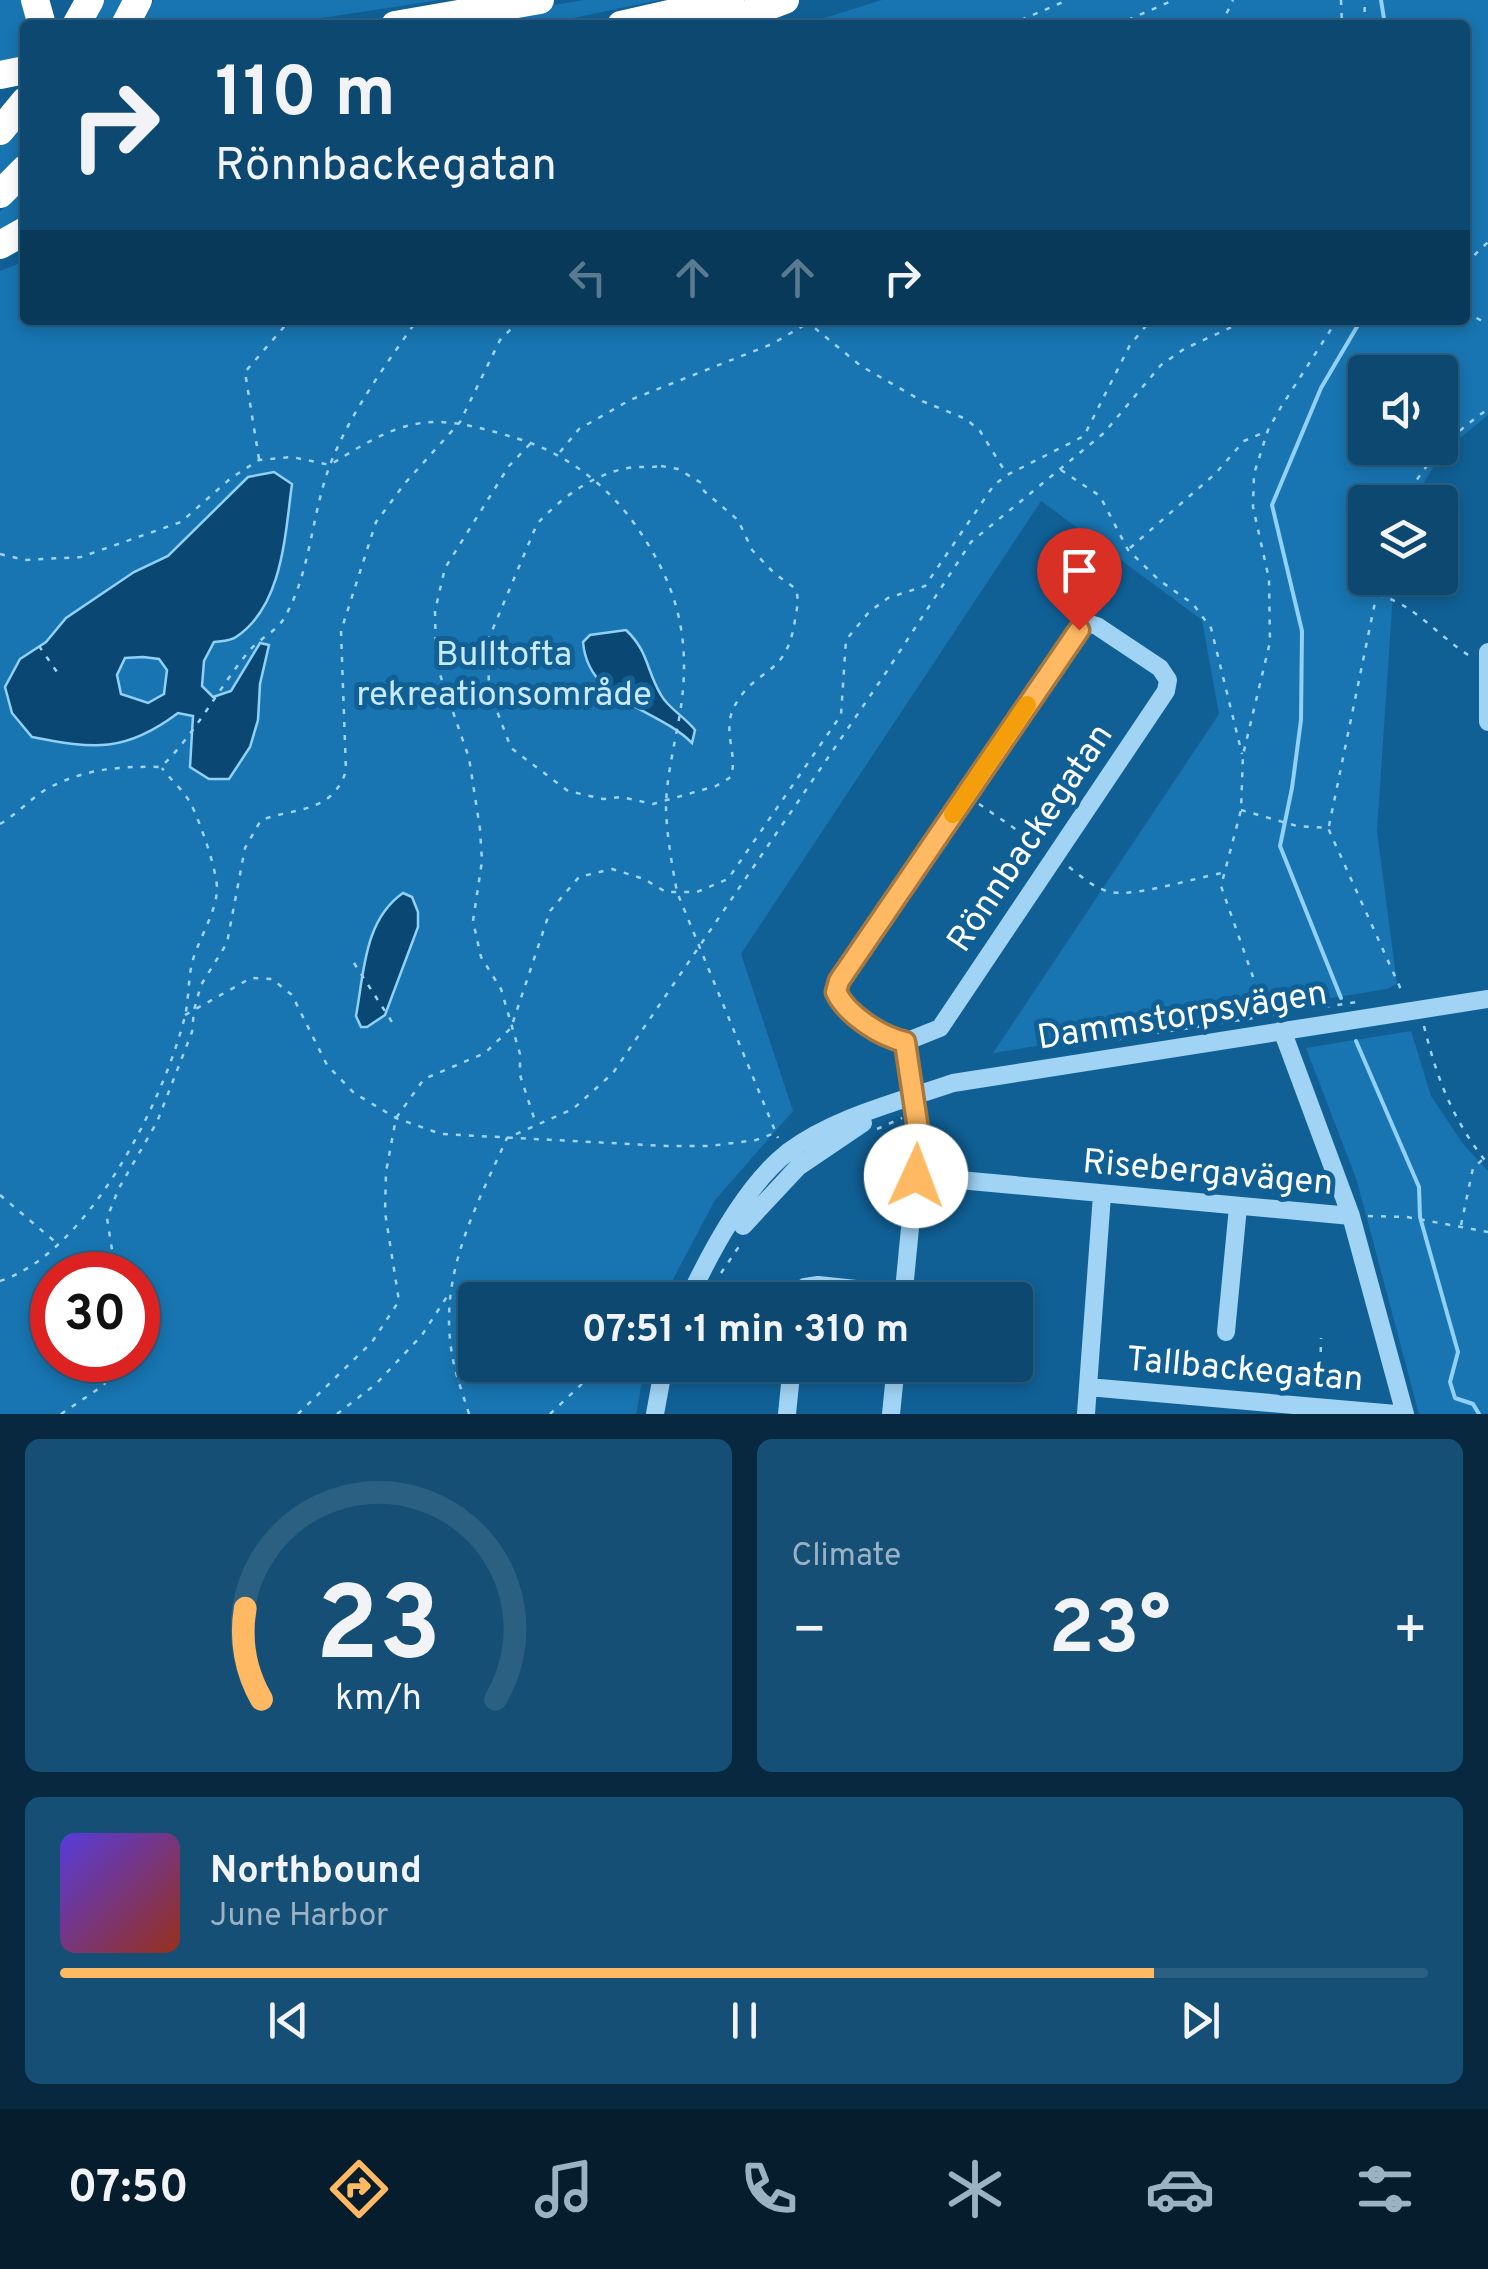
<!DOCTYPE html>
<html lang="en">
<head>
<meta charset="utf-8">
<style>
	body { margin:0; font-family:Overpass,sans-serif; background:#154f75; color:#f1f3f6; height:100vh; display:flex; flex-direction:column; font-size:38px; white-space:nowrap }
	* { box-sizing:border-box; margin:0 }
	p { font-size:32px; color:#9ab2c3 }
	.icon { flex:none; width:55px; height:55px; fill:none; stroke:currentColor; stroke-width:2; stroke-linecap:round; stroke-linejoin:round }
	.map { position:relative; height:1414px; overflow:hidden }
	.sheet { display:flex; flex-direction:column; gap:25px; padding:25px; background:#07283e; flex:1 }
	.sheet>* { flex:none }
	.hud { position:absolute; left:20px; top:20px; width:1450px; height:305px; border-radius:10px; box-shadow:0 5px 15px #0003,0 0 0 2px #2c6083; background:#0c4870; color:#f1f3f6; overflow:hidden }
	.tools { position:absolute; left:1348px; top:355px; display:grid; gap:20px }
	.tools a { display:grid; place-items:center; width:110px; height:110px; border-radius:10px; background:#0c4870; box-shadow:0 5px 15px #0003,0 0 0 2px #2c6083; font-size:50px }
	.speed { position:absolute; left:30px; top:1252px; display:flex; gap:20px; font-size:50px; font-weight:700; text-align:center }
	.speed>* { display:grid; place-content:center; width:130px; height:130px; border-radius:50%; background:#0c4870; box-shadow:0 5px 15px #0003,0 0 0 2px #2c6083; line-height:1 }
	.speed .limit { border:15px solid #d22; background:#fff; color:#111 }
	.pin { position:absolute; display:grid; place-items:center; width:85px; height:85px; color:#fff; margin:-102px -42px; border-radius:50% 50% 50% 0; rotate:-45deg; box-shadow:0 0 10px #0007 }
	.pin .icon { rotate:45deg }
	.me { position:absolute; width:110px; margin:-55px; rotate:2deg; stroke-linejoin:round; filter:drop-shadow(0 0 8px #0008) }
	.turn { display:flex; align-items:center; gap:35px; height:210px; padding:0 30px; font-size:45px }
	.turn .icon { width:130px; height:130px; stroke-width:2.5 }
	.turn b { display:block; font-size:70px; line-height:85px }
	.lanes { display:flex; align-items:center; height:95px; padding:0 30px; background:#0003; justify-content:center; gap:50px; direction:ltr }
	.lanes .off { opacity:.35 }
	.big { font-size:75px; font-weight:700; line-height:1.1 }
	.sheet .widget { flex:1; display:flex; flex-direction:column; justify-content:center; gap:15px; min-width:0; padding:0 35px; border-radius:15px; background:#154f75 }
	.sheet .dial { align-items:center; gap:0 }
	.dial svg { height:260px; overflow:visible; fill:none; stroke:#2c6083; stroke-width:7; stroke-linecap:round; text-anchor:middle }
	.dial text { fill:#f1f3f6; stroke:none }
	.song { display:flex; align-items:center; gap:30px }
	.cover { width:120px; height:120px; border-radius:15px; background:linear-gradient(135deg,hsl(250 70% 55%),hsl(10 70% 35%)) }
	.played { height:10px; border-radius:5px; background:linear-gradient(90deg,#ffb963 80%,#2c6083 80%) }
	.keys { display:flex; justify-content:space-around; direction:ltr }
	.heat { display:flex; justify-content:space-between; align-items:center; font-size:55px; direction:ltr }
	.sheet .tiles { flex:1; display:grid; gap:25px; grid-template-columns:1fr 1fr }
	.widget:last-child { grid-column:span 2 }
	.trip { position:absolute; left:458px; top:1282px; width:575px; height:100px; border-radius:10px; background:#0c4870; box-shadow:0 5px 15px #0003,0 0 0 2px #2c6083; font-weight:700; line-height:100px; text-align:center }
	.tab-bar { display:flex; height:160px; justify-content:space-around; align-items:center; background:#051d2d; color:#9ab2c3 }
	.tab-bar .icon { width:70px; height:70px }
	.tab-bar .active { color:#ffb963 }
	.tab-bar b { font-size:45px; color:#f1f3f6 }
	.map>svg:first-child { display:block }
</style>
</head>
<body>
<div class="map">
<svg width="1488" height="1414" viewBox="0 0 1488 1414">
	<rect width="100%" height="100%" fill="#106096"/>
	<!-- green -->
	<path fill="#1875b1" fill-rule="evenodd" d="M0,0H26L33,25H25V58L0,63Z
		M102,0H128L114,25H90Z
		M154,0H440L276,25H142Z
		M583,0H659L540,25H441Z
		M882,0H1488V415L1442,453L1412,502H1365V578H1394L1377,831L1397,984L1387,989L993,1053L1219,714L1202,620L1041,501L741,954L793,1111L715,1200L662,1300H475V1365H645L636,1414H0V271L25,261V320H1465V25H802ZM1365,372H1440V448H1365ZM52,1275H138V1360H52Z
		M25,118V152L0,178V146Z
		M25,186V221L0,236V212Z
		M1411,1031L1431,1096L1463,1144L1488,1171V1414H1419L1357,1181L1306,1048Z"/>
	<!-- water -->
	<path fill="#0a4772" stroke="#91d1f7" stroke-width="2.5" fill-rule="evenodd" d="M274,472L292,484C285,534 283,606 236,637C231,641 221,641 214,642L204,661L202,686L213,697L231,691L260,643L269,645L260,684L258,720L250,747L229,779H209L190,767L193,716L178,713C125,753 94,749 32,737L12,713L5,687L20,659L46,642L66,618L134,572L168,556L248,477ZM143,657L159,659L167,670L164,694L148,703L121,694L117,675L125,658Z
		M626,630C649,652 646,670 661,695C668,708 685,717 695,730L692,743C656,707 588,702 583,642L590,635Z
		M403,893L412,897L418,912V927L385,1015L367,1027H361L356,1016C364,973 364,920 403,893Z"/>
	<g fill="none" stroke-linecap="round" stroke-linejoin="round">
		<!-- stream -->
		<path stroke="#91d1f7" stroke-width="4" d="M1381,0L1385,25
			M1341,998L1280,846L1292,788L1301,720L1302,631L1272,505L1321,388L1361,320
			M1356,1041L1419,1187L1420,1217L1458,1352L1450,1382L1455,1398L1473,1404L1479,1414"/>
		<!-- path -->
		<path stroke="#a0d3f4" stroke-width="2.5" stroke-dasharray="5 8" stroke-linecap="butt" d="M1341,0L1342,25
			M1009,25L1068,0
			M1116,25L1174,0
			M1221,25L1233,0
			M1364,25L1365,0
			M1465,264L1488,242
			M1465,312L1488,324
			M805,320L861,366L922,401L966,419L980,431L1006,473
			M530,444L509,466L445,568L435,611L436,663L469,758L480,829L482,861L473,921L481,957L501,989L520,1054V1075L536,1124
			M560,452L579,429L630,400L772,344L813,320
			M259,459L245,372L290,320
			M661,466L678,469L703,484L704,491L738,520L752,550L774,573L796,589C799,600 797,609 795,620C786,680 756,665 734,707C722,732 738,753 731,777L716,786L653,804L621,797L603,799L568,791L511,748L489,690L488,649L489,638L537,524C561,498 593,474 628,468C639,466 650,468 661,466Z
			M1061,470L1100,496L1128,550L1159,580L1193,604L1211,628L1242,754
			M1404,502C1423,464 1453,433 1488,409
			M1130,548L1215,474L1244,441L1267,431
			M0,554L25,560L81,557L181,522L231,478L259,460L292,457L330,465C410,414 432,412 522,440C565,454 604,483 631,519C678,583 693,640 679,719C674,747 666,780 666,809C667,837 672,865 677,892L778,1138
			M1378,595C1413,603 1439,637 1470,656
			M39,646L59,675
			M979,804L1043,848
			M1241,810L1297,826L1328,828L1403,994
			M0,824C16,815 29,800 45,790C82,769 119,766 161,767C196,733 218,689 249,651C259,639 275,632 283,620C311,574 311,515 330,465C350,413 385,366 417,320
			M1329,826L1380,578
			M1069,867C1082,877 1095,889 1111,892C1135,897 1195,878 1222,873
			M354,963L392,1022
			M1266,1014L1221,886L1241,810L1243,755L1270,642L1269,579L1253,507L1254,474L1268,430L1281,407L1337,320
			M185,1015L251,978L272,979L292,995L327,1065L354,1093L396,1118L441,1134L667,1146H710L756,1140L775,1133
			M1424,1026C1437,1079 1453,1121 1488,1164
			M1119,1039L1363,1001
			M877,1129L902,1118
			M0,1195L59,1245
			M1368,1216L1407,1217L1488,1232
			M1461,1225L1473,1168L1488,1155
			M721,1273L742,1242
			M116,1275L107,1218L119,1188L157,1122L192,1032L194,1010L201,985L227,943L245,848L261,820C298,807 332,813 346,771L341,631L376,522L406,482L460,422L500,340L520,320
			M0,1281C88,1253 164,1101 185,1016C189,999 188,980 192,963C198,940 215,915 217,891C218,872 200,822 191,804C184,791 171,780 162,768
			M680,1373L682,1365
			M1320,1391L1321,1338
			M61,1414L104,1385L115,1360
			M298,1414L372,1342L399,1301L385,1212L386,1172L396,1118L424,1079L485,1053L511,1028L550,911L579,877L612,869L644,879L666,892H697L728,879L841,715L846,640L869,612L888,598L925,586L994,485L1007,475L1084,436L1130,345L1151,320
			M337,1414L376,1384L422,1335L448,1295
			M469,1414C463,1394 455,1374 452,1354C438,1275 476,1207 507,1138L573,1109L613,1073L885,674L971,542L1104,433L1161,365L1184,349L1247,320
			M550,1414L602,1365"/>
		<!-- minor -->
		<path stroke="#a0d3f4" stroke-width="18" d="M1488,652V722
			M1282,1030L1351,1216L1405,1414
			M916,1176L1351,1216
			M743,1226L798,1167L863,1123
			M688,1300C710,1253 747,1184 788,1152C835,1117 898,1102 953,1083L1488,999
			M799,1300L805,1287L818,1285L904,1294
			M903,1300L919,1136L905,1042L940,1028L1166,691L1168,680L1160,668L1097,626L1087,623L1079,629L839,981L836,992C847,1015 880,1036 905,1042
			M1226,1332L1238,1207
			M1088,1387L1396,1414
			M655,1414L664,1365
			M787,1414L792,1365
			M891,1414L896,1365
			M1086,1414L1102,1195"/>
		<!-- highway -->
		<path stroke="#fff" stroke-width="28" d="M35,0L42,25
			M76,25L90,0
			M125,25L138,0
			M395,25L540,0
			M621,25L730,0
			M718,25L785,0
			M0,75L25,70
			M0,131L25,101
			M0,194L25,169
			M0,245L25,231"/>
	</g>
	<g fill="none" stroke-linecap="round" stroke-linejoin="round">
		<defs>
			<path id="route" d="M916,1176L919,1136L905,1042C880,1036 847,1015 836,992L839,981L1079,630"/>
		</defs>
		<!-- route casing -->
		<use href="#route" stroke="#a67840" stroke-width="25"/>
		<!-- route -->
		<use href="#route" stroke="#ffb963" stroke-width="18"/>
		<!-- slow -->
		<path stroke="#f59e0b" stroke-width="18" d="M953,814L1027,705"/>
	</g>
	<g text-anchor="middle" stroke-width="10" stroke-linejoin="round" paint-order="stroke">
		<!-- park labels -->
		<g font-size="35" fill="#c8e9fe" stroke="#106096">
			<text x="504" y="665">Bulltofta<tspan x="504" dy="40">rekreationsområde</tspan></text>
		</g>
		<!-- street labels -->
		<g font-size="35" fill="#fff" stroke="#106096">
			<text transform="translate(1029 837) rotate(-56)" y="12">Rönnbackegatan</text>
			<text transform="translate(1182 1014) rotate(-9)" y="12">Dammstorpsvägen</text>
			<text transform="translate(1208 1171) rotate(5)" y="12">Risebergavägen</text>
			<text transform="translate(1245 1368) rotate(5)" y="12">Tallbackegatan</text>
		</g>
	</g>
</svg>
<div class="tools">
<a><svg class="icon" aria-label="sound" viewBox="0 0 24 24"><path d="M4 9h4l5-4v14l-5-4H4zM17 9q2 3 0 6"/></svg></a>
<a><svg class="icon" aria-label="layers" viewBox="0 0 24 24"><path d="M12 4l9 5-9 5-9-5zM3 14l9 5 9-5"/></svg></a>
</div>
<div class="speed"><div class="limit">30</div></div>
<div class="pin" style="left:1079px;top:630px;background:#d93025"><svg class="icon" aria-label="arrive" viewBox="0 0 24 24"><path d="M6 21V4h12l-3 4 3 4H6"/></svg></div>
<svg class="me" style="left:916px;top:1176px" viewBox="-20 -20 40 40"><circle r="19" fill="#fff"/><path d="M0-13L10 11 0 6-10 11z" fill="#ffb963"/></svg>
<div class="trip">07:51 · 1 min · 310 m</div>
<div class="hud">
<div class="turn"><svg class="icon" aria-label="right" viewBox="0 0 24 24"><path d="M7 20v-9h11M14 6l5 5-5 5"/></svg><div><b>110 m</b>Rönnbackegatan</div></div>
<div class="lanes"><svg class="icon off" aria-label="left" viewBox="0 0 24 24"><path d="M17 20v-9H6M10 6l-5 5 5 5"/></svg><svg class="icon off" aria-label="ahead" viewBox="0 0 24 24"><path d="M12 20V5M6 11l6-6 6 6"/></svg><svg class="icon off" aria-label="ahead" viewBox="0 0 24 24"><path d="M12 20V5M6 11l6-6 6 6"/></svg><svg class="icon" aria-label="right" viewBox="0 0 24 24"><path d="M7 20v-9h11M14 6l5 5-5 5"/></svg></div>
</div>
</div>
<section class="sheet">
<div class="tiles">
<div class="widget dial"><svg viewBox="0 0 100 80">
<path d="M14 69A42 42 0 1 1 86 69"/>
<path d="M14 69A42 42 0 0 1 9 41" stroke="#ffb963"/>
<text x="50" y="56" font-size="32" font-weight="700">23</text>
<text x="50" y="72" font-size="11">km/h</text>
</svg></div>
<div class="widget"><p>Climate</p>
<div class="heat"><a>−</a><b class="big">23°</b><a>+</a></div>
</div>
<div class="widget">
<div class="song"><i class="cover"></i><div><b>Northbound</b><p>June Harbor</p></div></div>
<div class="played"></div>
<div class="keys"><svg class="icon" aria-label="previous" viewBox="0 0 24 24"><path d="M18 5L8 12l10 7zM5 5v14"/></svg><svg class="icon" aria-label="pause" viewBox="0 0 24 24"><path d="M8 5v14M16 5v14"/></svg><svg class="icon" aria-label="next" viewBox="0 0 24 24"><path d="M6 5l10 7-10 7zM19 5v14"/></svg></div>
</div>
</div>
</section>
<nav class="tab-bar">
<b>07:50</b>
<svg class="icon active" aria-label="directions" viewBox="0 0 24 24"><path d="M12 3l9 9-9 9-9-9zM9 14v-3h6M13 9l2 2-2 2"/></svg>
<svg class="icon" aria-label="music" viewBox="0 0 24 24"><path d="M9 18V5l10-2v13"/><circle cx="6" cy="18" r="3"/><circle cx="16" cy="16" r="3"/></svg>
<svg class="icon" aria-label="phone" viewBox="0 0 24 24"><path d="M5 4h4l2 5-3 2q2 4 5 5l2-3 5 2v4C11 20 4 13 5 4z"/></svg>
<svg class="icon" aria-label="climate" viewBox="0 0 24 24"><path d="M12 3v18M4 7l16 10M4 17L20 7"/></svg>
<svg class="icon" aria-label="car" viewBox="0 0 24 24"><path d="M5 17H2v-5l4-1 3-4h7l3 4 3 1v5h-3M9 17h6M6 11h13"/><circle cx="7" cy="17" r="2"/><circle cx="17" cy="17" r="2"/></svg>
<svg class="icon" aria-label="filters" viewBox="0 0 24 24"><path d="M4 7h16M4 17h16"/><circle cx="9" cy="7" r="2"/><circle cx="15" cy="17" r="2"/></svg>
</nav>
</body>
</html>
